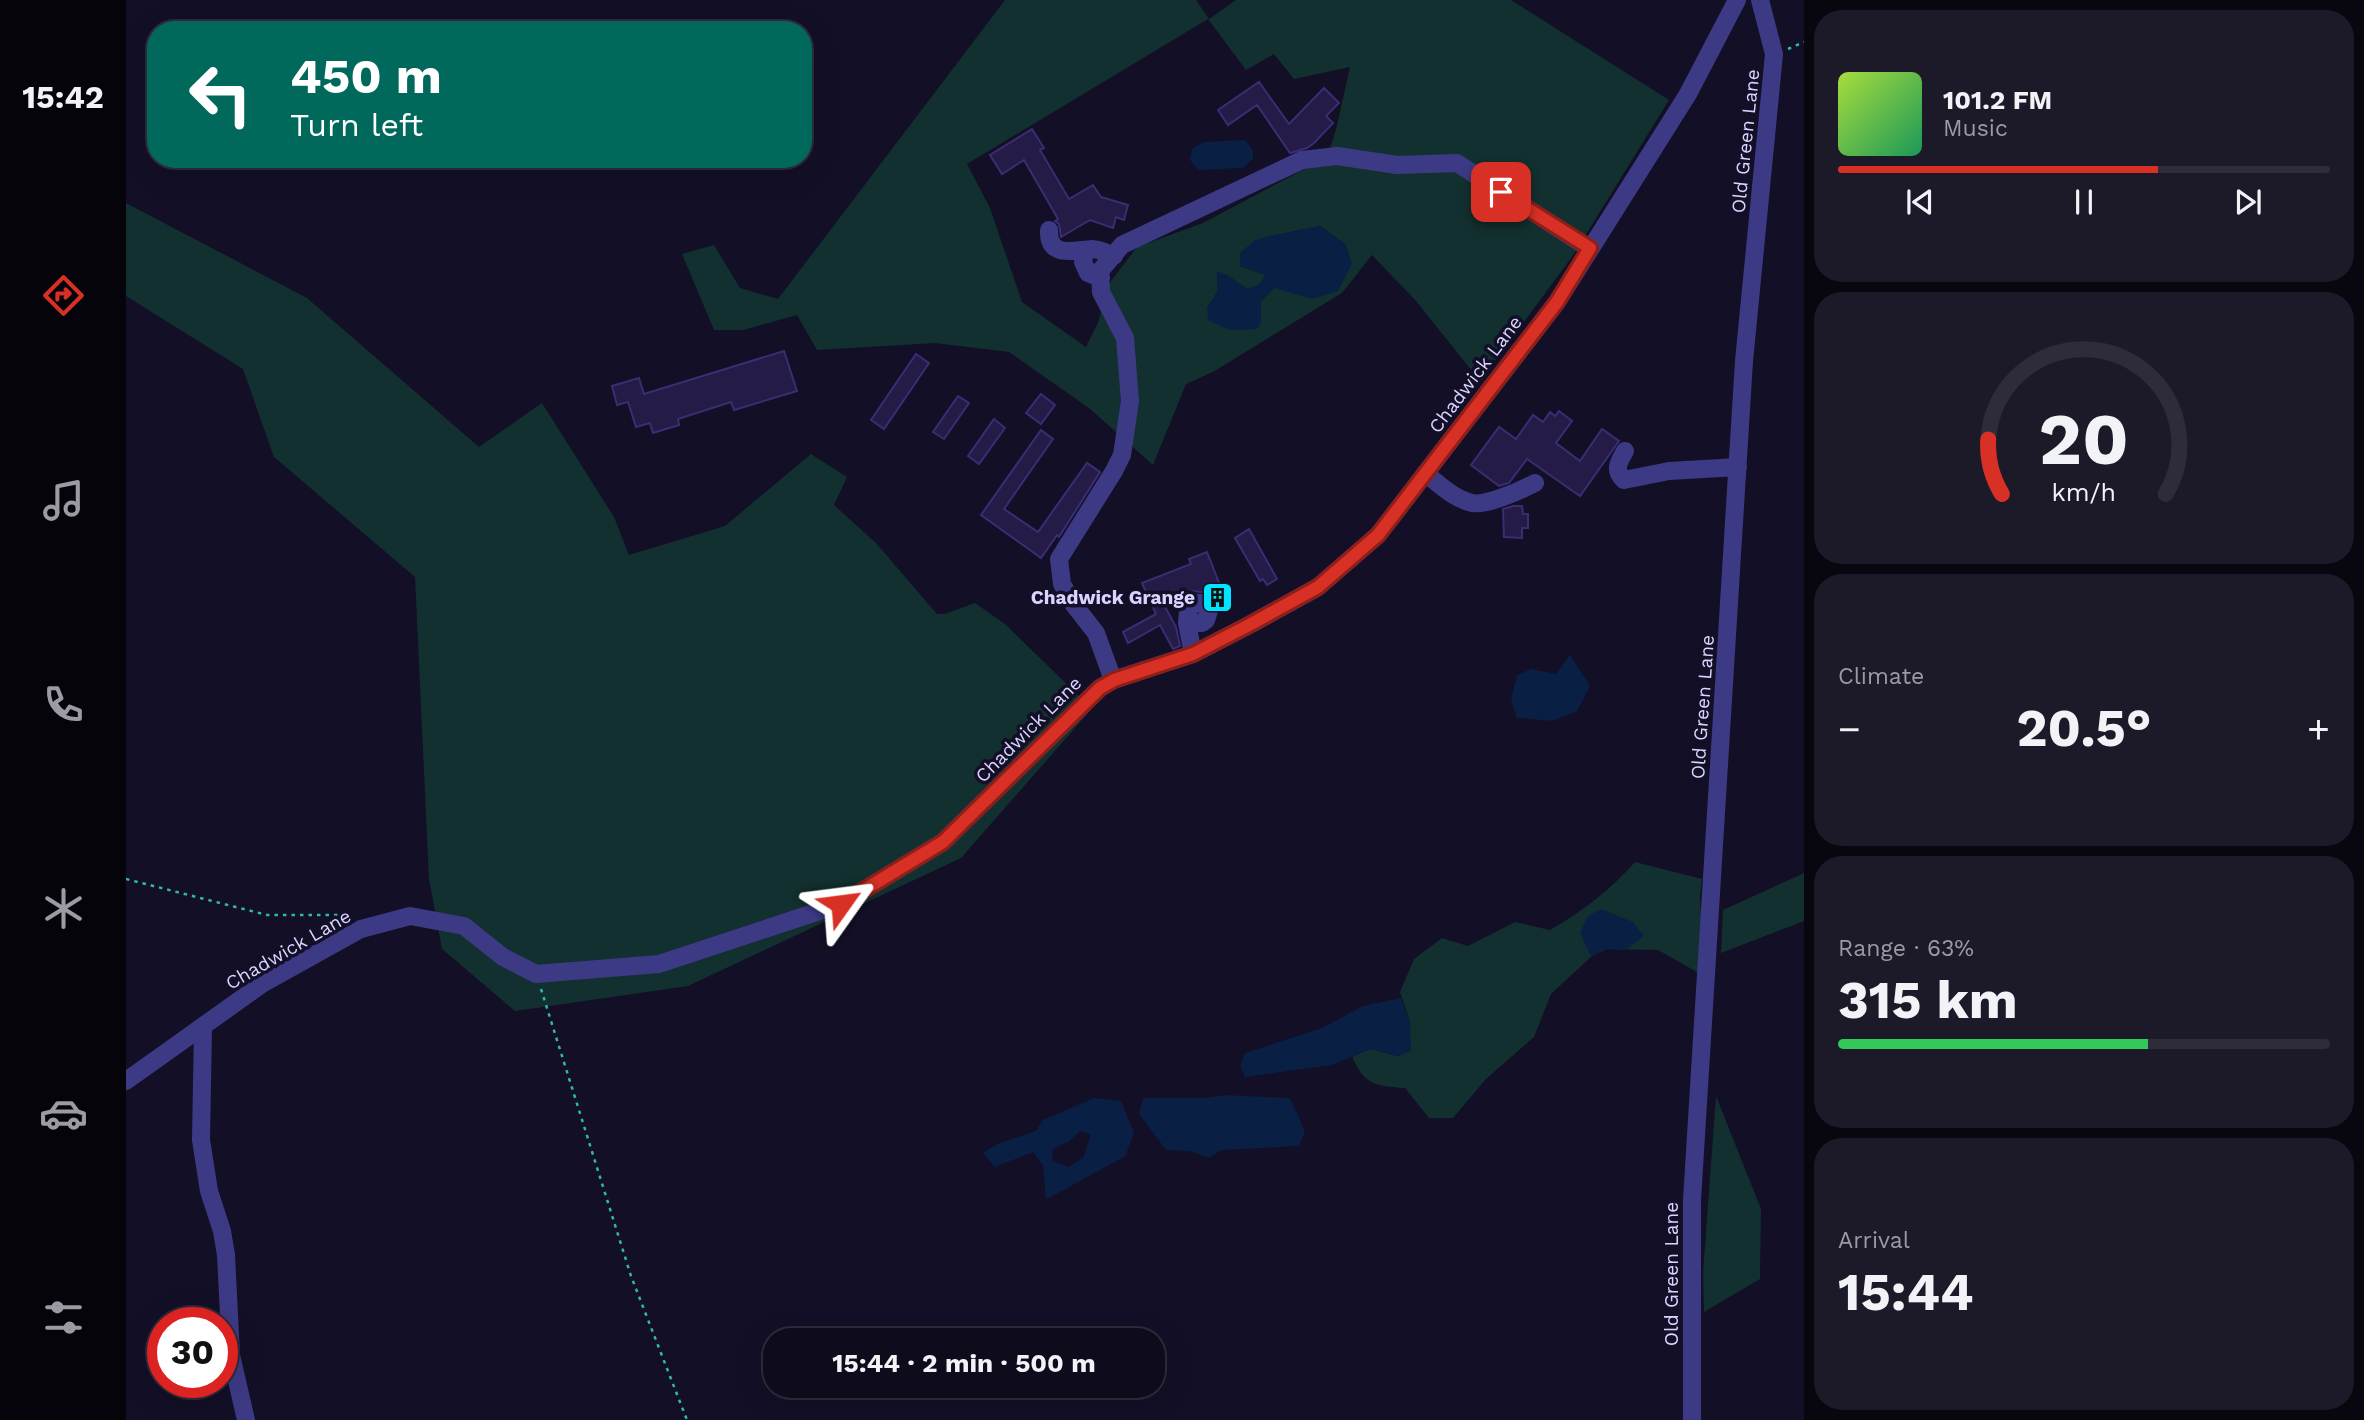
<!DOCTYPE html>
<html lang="en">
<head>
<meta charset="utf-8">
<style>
	body { margin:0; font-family:"Work Sans",sans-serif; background:#1c1929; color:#f1f3f6; height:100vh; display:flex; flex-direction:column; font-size:26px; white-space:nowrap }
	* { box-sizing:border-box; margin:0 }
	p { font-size:23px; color:#9b9ba3 }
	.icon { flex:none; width:38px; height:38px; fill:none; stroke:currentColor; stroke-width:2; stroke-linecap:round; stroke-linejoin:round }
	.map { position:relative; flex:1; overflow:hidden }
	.drawer { display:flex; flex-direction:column; gap:10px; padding:10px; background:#08060f; width:560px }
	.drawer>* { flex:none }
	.top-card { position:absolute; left:21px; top:21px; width:665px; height:147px; border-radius:28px; box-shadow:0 7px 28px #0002,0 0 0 2px #2e2b3b; background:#00695c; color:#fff; overflow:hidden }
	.speed { position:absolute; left:21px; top:1307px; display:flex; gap:14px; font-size:35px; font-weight:700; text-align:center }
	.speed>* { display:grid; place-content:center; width:91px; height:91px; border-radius:50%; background:#0e0b1c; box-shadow:0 7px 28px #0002,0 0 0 2px #2e2b3b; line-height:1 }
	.speed .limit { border:10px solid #d22; background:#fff; color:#111 }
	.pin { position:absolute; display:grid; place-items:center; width:60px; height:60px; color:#fff; margin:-30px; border-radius:14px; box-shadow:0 4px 10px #0006 }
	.me { position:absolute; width:77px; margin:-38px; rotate:59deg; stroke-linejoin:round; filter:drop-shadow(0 0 5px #0008) }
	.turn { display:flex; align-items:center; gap:24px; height:147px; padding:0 28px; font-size:32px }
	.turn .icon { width:91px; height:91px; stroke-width:2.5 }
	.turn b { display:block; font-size:49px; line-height:60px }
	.big { font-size:52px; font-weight:700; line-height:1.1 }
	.drawer .widget { flex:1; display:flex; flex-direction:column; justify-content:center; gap:10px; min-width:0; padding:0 24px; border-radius:28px; background:#1c1929 }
	.drawer .dial { align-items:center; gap:0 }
	.dial svg { height:182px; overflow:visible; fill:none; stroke:#2e2b3b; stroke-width:7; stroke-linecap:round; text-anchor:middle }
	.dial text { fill:#f1f3f6; stroke:none }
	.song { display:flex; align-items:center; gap:21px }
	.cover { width:84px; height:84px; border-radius:10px; background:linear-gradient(135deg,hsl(80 70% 55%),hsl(150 70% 35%)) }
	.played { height:7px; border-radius:4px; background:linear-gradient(90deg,#d93025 65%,#2e2b3b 65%) }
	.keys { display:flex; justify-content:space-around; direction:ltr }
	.heat { display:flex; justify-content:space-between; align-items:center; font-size:38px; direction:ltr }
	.charge { height:10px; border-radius:5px; background:linear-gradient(90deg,#34c759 63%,#2e2b3b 0) }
	.trip { position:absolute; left:637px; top:1328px; width:402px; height:70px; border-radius:28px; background:#0e0b1c; box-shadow:0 7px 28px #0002,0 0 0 2px #2e2b3b; font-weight:700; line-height:70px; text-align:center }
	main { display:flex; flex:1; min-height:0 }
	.tab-bar { display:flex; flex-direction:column; width:126px; justify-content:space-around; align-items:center; background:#06040b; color:#9b9ba3 }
	.tab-bar .icon { width:49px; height:49px }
	.tab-bar .active { color:#d93025 }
	.tab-bar b { font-size:32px; color:#f1f3f6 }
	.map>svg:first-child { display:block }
</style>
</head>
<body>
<main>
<nav class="tab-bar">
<b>15:42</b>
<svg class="icon active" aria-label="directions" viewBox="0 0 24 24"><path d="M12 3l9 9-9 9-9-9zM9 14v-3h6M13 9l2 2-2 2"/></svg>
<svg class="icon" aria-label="music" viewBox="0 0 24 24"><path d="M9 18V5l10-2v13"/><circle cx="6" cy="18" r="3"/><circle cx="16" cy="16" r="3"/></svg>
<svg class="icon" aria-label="phone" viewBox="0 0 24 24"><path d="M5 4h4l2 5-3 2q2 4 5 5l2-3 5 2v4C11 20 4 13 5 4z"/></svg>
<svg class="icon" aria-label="climate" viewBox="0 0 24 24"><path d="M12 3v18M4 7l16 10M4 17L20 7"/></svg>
<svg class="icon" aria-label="car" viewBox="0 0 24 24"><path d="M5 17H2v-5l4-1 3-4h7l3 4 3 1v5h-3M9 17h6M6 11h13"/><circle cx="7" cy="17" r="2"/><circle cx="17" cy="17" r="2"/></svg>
<svg class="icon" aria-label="filters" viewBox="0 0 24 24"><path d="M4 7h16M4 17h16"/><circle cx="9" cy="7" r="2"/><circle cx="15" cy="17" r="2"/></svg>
</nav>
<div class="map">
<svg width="1678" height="1420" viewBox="0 0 1678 1420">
	<rect width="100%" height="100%" fill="#130f26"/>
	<!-- green -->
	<path fill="#12302f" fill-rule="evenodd" d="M879,0H1070L1083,19L1110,0H1385L1543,100L1446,257L1354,381L1290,301L1246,255L1216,293L1087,372L1060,384L1027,465L963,408L883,352L809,343L691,350L671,315L617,330H588L556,254L588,245L614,288L652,299ZM1082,19L1120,70L1148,54L1168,79L1224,67L1210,130L1201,157L1077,223L1011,247L982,285L972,323L960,347L896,302L864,208L841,164ZM1194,226L1220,245L1148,288L1135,301V323L1081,308L1092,291L1091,272L1101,275L1122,290L1134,284L1140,275L1114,266L1136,238Z
		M0,203L181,298L353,447L416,403L488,517L503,555L599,526L685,454L721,477L708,505L750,543L811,614H818L849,603L879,624L956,699L978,695L835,858L562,986L389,1011L316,949L303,879L289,577L148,457L117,369L0,296Z
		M1509,862L1576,879L1574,897L1578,976L1532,950L1481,949L1466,956L1425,994L1408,1037L1360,1079L1327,1118H1303L1279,1088C1249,1086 1239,1085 1226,1057L1244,1049L1272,1056L1284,1022L1274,992L1288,959L1316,938L1342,946L1389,922L1424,930C1457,911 1484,890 1509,862Z
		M1678,873V921L1595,953L1597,910Z
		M1590,1096L1635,1209L1634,1279L1578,1312L1577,1273Z"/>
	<!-- water -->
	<path fill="#0a1f44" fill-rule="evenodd" d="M1119,140L1127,150V159L1117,168L1072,170L1064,160L1066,149L1078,142Z
		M1194,226L1220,245L1226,264L1212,291L1186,299L1148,288L1135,301V323L1131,329L1104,330L1082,320L1081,308L1092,291L1091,271L1101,275L1122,289L1134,284L1139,275L1114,266V253L1128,241L1136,238Z
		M1444,655L1464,686L1451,711L1427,721L1391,718L1385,700L1391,675L1405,669L1430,674Z
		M1475,909L1507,922L1518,936L1500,950L1481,949L1465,956L1454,933L1462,916Z
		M1275,998L1284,1022L1285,1051L1273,1056L1244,1049L1206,1065L1119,1077L1114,1066L1119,1053L1196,1028L1237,1006Z
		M1099,1095L1164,1098L1179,1131L1173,1146L1096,1150L1082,1158L1064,1151L1040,1150L1013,1114L1017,1098H1079Z
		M968,1098L995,1101L1008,1133L999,1157C972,1170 947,1186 920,1199L917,1165L907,1152L869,1167L857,1153L871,1144L910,1131L917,1120ZM954,1131L965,1135L957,1158L942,1167L926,1160L927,1149L942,1142Z"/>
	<!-- building -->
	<path fill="#241b47" stroke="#3b2d73" stroke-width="2" d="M1133,82L1163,124L1198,88L1213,103L1200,116L1207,123L1188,143L1181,148L1164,153L1131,105L1102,125L1092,110Z
		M906,129L918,148L914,150L943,199L967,185L975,197L1002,205L998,220L990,217L987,228L964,220L935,237L933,224L929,221L932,219L898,160L876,174L864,155Z
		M658,351L671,391L608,410L605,402L552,419L553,425L527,433L524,423L510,427L502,402L491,405L486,386L513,378L518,394Z
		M790,354L803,363L758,429L745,420Z
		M915,394L929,405L915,424L900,413Z
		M832,396L843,403L818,439L807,432Z
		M1433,411L1446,421L1430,443L1454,461L1476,429L1493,441L1454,496L1401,459L1383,483L1373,486L1345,465L1373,427L1390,439L1407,415L1417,422L1424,412L1429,416Z
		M868,419L879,428L853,464L842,456Z
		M915,430L927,439L878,509L912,532L961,463L974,472L933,537L931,535L915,558L855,515Z
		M1387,506H1396L1397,514H1402V528H1396V538L1378,537L1377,509Z
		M1123,529L1151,579L1141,585L1137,579L1134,581L1109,538Z
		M1081,552L1099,598L1093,601L1084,593L1067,591L1037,603L1050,627L1054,646L1047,649L1034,625L1002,643L997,632L1030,614L1016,583L1065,564L1063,559Z"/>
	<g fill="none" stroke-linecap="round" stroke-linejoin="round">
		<!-- path -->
		<path stroke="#2fb8b0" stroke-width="2.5" stroke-dasharray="3.5 5" stroke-linecap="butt" d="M1662,49L1678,42
			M0,879L141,915H223
			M415,989L505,1276L561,1420"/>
		<!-- minor -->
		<path stroke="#3d3a85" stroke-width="18" d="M923,230C922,259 948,250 966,249C973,249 981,253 988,256
			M959,251L957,262L962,273L975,278
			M1499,451C1493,462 1487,470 1498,480L1543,471L1612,467
			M1299,473C1313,484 1328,499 1346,503C1361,506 1395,490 1409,483
			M1061,623H1076L1080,620L1084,607L1078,603H1069L1062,610L1061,623L1067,654
			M987,680L970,633L948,605L936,584L933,559L988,471L996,455L1004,401L999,338L975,292L974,271L996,245L1176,160L1211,156L1271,165L1331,163L1464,249
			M77,1026L75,1140L83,1191L96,1231L100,1255L105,1355L120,1420
			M0,1081L136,984L235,929L284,916L338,926L377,957L410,974L533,964L715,904L817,842L974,688L987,680L1067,654L1125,624L1192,587L1252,535L1431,302L1562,94L1611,0
			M1566,1420V1200L1618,361L1648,54L1634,0"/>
	</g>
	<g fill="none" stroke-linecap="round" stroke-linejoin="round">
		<defs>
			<path id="route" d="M715,904L817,842L974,688L988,680L1067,654L1125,624L1192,587L1252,535L1431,302L1464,248L1375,192"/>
		</defs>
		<!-- route casing -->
		<use href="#route" stroke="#8d1f18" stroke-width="18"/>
		<!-- route -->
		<use href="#route" stroke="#d93025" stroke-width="12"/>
	</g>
	<!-- icons -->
	<defs>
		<symbol id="building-square" viewBox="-11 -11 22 22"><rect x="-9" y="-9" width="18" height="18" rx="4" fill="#00e5ff" stroke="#130f26"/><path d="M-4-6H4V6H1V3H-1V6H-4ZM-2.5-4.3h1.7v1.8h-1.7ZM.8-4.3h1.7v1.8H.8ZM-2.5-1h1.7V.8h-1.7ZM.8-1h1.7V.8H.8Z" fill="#111"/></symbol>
	</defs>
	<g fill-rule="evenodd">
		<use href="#building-square" x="1074" y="580" width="35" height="35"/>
	</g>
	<g text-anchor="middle" stroke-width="7" stroke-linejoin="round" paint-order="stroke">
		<!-- street labels -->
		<g font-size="19" fill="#d9d4ff" stroke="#130f26">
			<text transform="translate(1619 141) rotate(-84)" y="7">Old Green Lane</text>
			<text transform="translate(1349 374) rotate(-53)" y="7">Chadwick Lane</text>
			<text transform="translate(1576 707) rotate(-86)" y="7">Old Green Lane</text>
			<text transform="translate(902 729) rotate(-45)" y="7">Chadwick Lane</text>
			<text transform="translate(162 949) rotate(-30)" y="7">Chadwick Lane</text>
			<text transform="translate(1545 1274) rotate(-90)" y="7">Old Green Lane</text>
		</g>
		<!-- poi labels -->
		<g font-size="19" font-weight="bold" fill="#d9d4ff" stroke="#130f26" text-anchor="end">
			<text x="1069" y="604">Chadwick Grange</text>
		</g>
	</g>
</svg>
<div class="speed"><div class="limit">30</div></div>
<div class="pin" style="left:1375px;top:192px;background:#d93025"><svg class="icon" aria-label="arrive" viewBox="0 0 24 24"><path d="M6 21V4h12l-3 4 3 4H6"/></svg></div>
<svg class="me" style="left:715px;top:904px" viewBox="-20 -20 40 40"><path d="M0-17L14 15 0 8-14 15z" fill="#d93025" stroke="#fff" stroke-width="4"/></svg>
<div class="trip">15:44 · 2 min · 500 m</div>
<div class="top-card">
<div class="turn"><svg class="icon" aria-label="left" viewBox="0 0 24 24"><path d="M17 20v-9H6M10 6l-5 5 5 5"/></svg><div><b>450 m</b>Turn left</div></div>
</div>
</div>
<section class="drawer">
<div class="widget">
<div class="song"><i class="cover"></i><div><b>101.2 FM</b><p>Music</p></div></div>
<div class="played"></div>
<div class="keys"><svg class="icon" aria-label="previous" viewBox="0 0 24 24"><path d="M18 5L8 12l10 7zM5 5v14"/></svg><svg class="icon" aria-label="pause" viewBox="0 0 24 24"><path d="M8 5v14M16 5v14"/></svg><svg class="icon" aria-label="next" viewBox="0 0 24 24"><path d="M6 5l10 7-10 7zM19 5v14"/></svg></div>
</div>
<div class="widget dial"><svg viewBox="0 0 100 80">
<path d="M14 69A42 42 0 1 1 86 69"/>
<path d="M14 69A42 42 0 0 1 8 45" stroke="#d93025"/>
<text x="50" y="56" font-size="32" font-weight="700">20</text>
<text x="50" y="72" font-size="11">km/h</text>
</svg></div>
<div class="widget"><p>Climate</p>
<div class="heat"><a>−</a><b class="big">20.5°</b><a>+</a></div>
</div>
<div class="widget"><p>Range · 63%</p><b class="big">315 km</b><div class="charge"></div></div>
<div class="widget"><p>Arrival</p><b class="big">15:44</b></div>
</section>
</main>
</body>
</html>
